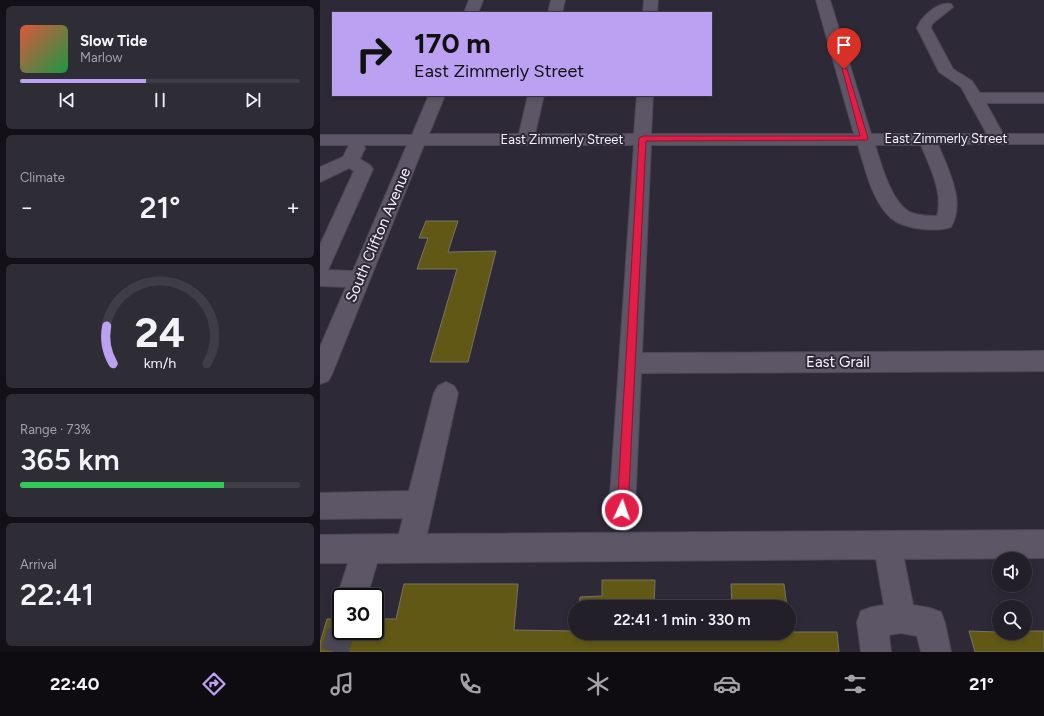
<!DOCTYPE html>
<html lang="en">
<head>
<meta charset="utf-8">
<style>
	body { margin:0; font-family:Figtree,sans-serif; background:#2e2c35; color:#f1f3f6; height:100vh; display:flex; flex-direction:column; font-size:15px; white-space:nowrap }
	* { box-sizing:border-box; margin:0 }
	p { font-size:13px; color:#a2a2a8 }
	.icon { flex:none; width:22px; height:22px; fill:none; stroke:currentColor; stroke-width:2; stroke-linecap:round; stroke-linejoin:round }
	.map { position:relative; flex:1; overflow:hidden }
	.panel { display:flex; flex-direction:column; gap:6px; padding:6px; background:#131117; width:320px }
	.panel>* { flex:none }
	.banner { position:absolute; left:12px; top:12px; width:380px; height:84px; border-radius:0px; box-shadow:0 2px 6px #0003,0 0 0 1px #3f3d46; background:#bca0f2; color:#111; overflow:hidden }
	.fabs { position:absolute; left:672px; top:552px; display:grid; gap:8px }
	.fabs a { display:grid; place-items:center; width:40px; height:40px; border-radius:50%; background:#221f29; box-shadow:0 2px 6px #0003,0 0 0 1px #3f3d46; font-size:20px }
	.speed { position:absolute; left:12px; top:588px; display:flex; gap:8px; font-size:20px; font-weight:700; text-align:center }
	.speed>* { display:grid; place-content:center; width:52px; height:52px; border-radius:50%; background:#221f29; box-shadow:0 2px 6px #0003,0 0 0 1px #3f3d46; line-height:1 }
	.speed .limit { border:2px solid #111; border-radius:6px; background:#fff; color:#111 }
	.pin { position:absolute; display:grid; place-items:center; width:34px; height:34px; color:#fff; margin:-41px -17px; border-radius:50% 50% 50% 0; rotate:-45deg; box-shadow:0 0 4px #0007 }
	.pin .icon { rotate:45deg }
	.me { position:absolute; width:44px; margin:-22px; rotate:3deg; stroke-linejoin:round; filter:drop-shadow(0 0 3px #0008) }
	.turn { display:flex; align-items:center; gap:14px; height:84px; padding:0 16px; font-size:18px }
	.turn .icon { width:52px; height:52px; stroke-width:2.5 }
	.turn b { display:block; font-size:28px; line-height:34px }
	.big { font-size:30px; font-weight:600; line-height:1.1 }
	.panel .tile { flex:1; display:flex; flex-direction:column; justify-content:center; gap:6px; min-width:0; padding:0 14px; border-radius:6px; background:#2e2c35 }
	.panel .dial { align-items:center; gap:0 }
	.dial svg { height:104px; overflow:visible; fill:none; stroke:#3f3d46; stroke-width:7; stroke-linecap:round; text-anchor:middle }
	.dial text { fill:#f1f3f6; stroke:none }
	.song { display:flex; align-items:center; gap:12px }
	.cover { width:48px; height:48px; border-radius:6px; background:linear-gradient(135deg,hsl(10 70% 55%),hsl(140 70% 35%)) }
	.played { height:4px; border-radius:2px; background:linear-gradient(90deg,#bca0f2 45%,#3f3d46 45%) }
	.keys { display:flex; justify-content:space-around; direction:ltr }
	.heat { display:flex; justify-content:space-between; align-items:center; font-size:22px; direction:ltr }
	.charge { height:6px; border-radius:3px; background:linear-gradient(90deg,#34c759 73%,#3f3d46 0) }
	.trip { position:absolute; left:248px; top:600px; width:228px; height:40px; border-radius:20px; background:#221f29; box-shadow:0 2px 6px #0003,0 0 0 1px #3f3d46; font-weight:600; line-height:40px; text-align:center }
	.tab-bar { display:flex; height:64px; justify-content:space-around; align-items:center; background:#0e0c10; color:#a2a2a8 }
	.tab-bar .icon { width:28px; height:28px }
	.tab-bar .current { color:#bca0f2 }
	.tab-bar b { font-size:18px; color:#f1f3f6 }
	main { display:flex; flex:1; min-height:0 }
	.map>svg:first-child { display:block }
</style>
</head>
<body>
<main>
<section class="panel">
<div class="tile">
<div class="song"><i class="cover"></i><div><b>Slow Tide</b><p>Marlow</p></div></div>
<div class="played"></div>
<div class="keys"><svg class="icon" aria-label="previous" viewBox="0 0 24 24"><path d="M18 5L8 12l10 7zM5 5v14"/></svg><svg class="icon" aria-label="pause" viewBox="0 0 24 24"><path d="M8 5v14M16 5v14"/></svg><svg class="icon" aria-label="next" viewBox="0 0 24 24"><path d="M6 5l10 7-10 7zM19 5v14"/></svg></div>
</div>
<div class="tile"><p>Climate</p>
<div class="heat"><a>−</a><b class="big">21°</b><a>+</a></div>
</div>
<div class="tile dial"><svg viewBox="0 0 100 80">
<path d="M14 69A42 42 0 1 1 86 69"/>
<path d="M14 69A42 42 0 0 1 9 40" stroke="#bca0f2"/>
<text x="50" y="56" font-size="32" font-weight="700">24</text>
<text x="50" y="72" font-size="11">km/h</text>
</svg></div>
<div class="tile"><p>Range · 73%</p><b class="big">365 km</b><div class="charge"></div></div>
<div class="tile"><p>Arrival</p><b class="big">22:41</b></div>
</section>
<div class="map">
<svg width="724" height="652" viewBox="0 0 724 652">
	<rect width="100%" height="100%" fill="#2e2937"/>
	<!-- building -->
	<path fill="#625815" stroke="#777463" d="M106,221H138L128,252L176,251L148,362H110L137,269H97L108,238H99Z
		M282,580H335L334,607H259L260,597L282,596Z
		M84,584H198L194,630L255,631V633H469V622L470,632H517L519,652H0V643L7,619H21V631H55V619H76Z
		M411,584H464L467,607H412Z
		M649,631L705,633V631H724V652H655Z"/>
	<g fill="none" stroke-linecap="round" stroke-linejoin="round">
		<!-- minor-tunnel -->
		<path stroke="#4c4755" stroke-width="27" stroke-dasharray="27 14" stroke-linecap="butt" d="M15,652L21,631"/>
		<defs>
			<path id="minor" d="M149,0H163L158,13H144Z
				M231,0H245L242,13H228Z
				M324,0H338L337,13H323Z
				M496,0H510L551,134H667L641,87L619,72L597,28C601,17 618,1 631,4L633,7L612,24L611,28L633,69L652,81L660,93H724V103H666L683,134H724V144H618C628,170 646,201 631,227C622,230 612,230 603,229C592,228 579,225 571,218C552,201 545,168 538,145H331L322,353L724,351V371L321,373L315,510L312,520L302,523L292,520L289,510L314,145H104L12,374L8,381L0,384V347L26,287L0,286V245L34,171L29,168L0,182V167L23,157L29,145H0V135H92L109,95H125L109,134H199L208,95H224L215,134H314L317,95H333L331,134H534ZM43,145H87L33,271L8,270L53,169L50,165L40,159L45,148ZM555,145H601C609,165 624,193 617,216C609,216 600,216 592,213C572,205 561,164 555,145Z
				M126,382L134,386L138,393L107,534L724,530V558L584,559L593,605L610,608L621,612L625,623L631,652H601L597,636L581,633L569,635L571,652H541L537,622L541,611L552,607L564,605L556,559L57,563L47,597H21V606L17,597L28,563H0V535L79,534L83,518L0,519V493L89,491L114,393L118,386Z"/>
		</defs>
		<!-- minor casing -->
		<use href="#minor" stroke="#4c4754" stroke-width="2"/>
		<!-- minor -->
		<use href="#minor" fill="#5c5666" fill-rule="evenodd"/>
	</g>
	<!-- route -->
	<path fill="#e11d48" stroke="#92132f" d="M522,68L527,69L548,138L547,140L326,141L308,510L306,514L302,515L298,514L297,510L319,138L323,136H540Z"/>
	<g text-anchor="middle" stroke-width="4" stroke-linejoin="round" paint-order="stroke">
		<!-- far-street labels -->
		<g font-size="13" fill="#f6f3fd" stroke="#2e2937">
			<text x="626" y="143">East Zimmerly Street</text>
			<text x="242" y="144">East Zimmerly Street</text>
		</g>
		<!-- street labels -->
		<g font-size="15" fill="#f6f3fd" stroke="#2e2937">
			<text transform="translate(58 235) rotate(-67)" y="5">South Clifton Avenue</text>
			<text x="518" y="367">East Grail</text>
		</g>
	</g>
</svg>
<div class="fabs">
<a><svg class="icon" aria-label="sound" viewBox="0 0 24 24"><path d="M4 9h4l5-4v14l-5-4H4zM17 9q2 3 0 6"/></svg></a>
<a><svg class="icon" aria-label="search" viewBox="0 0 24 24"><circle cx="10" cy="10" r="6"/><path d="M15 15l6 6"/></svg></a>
</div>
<div class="speed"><div class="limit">30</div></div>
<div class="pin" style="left:524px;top:69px;background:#d93025"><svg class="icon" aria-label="arrive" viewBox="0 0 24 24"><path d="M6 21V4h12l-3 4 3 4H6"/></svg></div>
<svg class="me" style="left:302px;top:510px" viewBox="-20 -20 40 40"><circle r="17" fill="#e11d48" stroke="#fff" stroke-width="3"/><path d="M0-11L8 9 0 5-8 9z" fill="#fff"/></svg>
<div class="trip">22:41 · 1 min · 330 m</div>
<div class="banner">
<div class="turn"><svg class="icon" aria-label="right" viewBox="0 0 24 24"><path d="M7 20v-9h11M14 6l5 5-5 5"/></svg><div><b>170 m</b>East Zimmerly Street</div></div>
</div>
</div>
</main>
<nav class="tab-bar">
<b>22:40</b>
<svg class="icon current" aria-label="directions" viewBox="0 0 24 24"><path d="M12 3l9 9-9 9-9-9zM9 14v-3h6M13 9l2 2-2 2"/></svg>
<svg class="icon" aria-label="music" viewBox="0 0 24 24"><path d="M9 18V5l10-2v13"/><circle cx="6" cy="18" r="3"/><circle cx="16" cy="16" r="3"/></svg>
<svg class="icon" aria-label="phone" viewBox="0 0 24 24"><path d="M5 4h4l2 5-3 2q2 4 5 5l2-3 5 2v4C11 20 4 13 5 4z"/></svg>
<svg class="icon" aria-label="climate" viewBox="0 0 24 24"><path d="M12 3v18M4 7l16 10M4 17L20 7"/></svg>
<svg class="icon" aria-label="car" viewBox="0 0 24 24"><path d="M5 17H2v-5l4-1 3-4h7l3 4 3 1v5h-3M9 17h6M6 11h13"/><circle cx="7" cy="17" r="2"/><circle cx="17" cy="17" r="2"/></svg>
<svg class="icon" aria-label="filters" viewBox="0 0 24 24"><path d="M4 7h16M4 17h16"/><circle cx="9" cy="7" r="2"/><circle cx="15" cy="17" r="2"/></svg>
<b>21°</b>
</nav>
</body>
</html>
